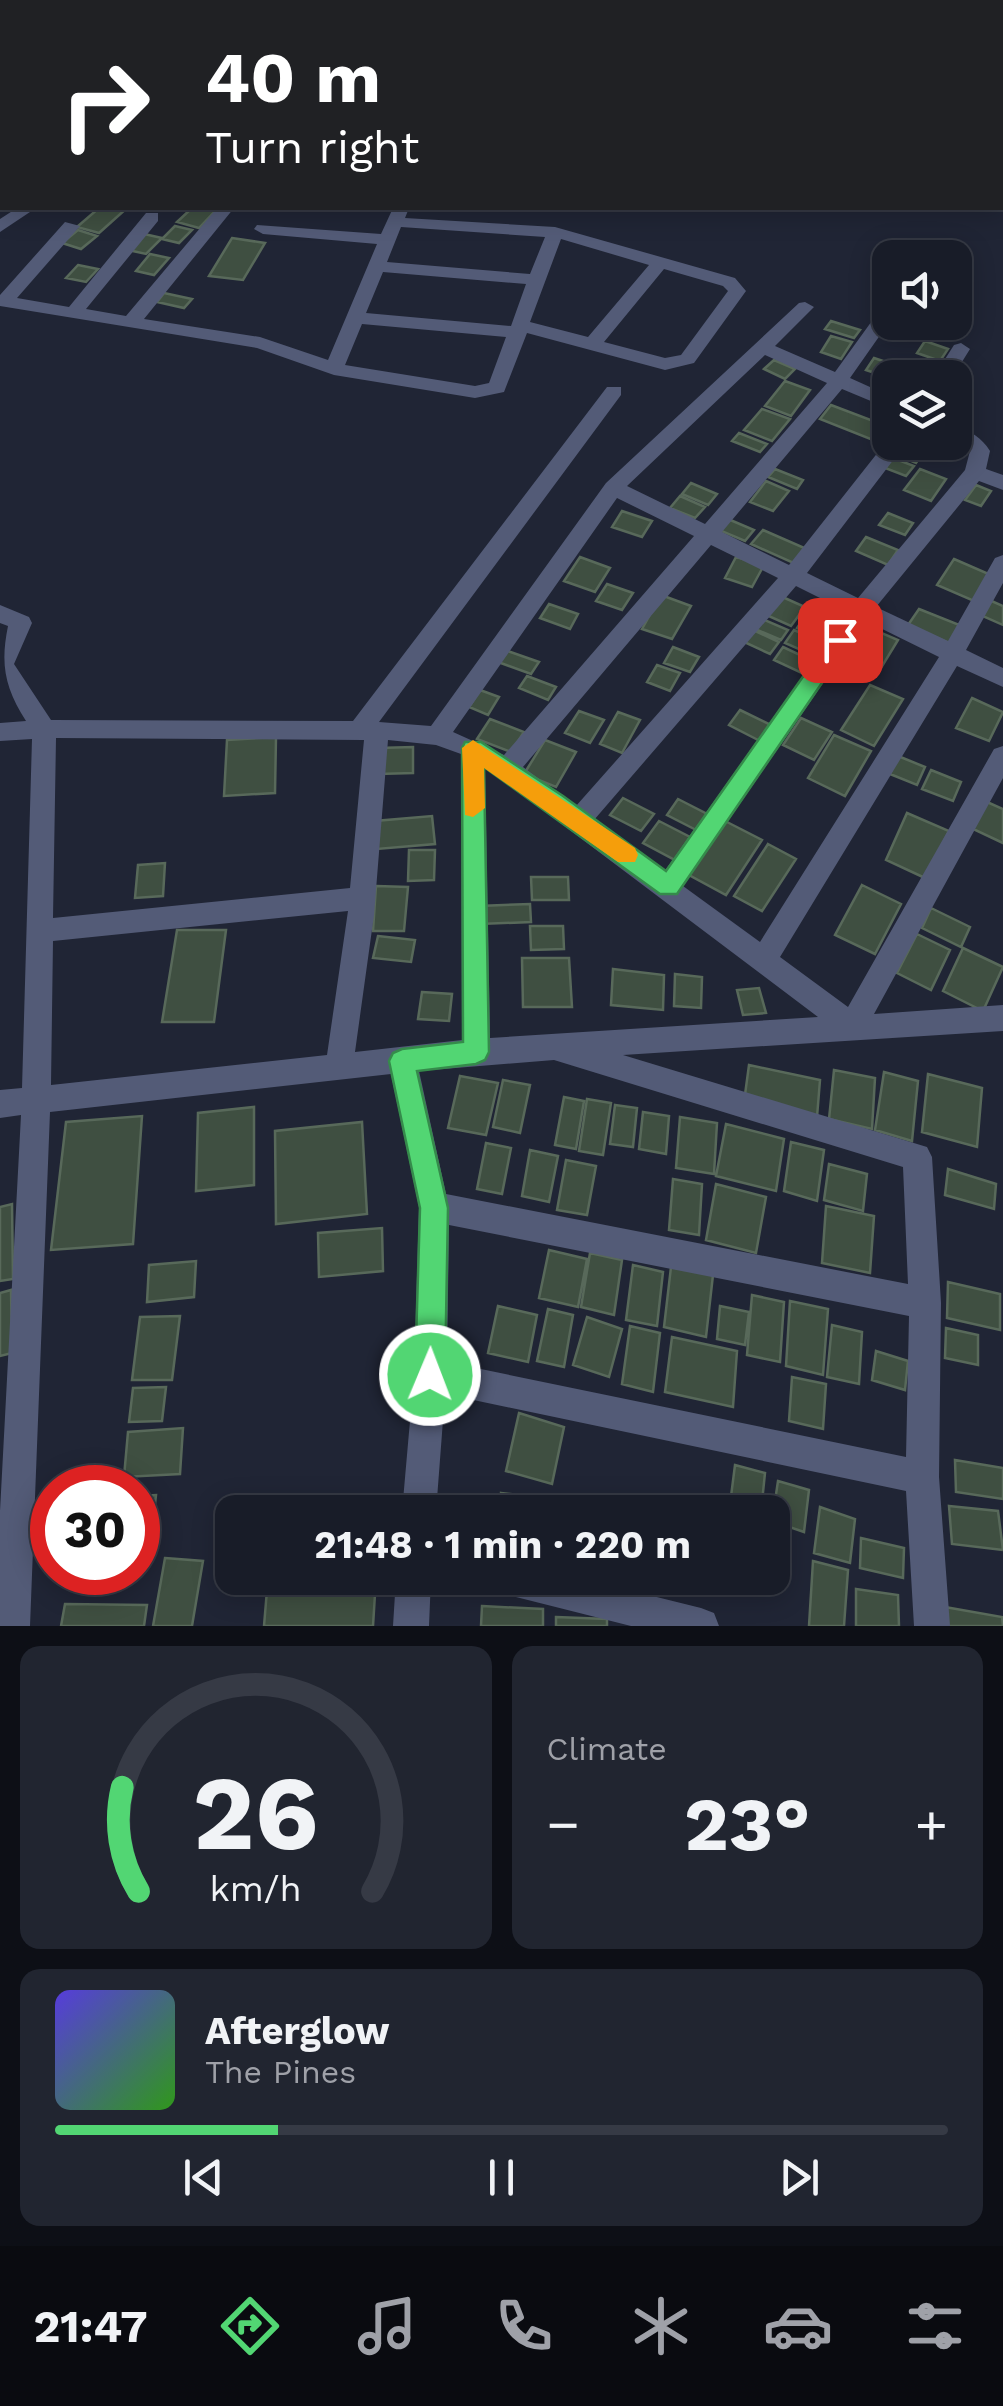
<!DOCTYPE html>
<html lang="en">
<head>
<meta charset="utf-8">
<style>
	body { margin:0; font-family:"Work Sans",sans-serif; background:#212530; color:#f1f3f6; height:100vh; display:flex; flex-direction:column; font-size:38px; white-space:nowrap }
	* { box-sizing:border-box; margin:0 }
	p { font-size:32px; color:#9fa1a8 }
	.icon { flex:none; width:55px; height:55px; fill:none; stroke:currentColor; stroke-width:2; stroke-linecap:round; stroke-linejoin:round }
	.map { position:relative; height:1626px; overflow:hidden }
	.sheet { display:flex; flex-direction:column; gap:20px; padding:20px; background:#0d0f16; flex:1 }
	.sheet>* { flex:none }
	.banner { position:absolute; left:0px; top:0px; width:1005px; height:210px; box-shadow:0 5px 25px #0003,0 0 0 2px #363a45; background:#202124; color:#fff; overflow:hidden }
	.controls { position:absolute; left:872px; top:240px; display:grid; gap:20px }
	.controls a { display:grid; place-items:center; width:100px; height:100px; border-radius:20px; background:#181c28; box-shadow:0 5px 25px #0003,0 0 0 2px #363a45; font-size:50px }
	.speed { position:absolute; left:30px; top:1465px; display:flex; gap:20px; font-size:50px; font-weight:700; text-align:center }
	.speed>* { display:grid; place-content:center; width:130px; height:130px; border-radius:50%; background:#181c28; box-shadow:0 5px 25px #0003,0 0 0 2px #363a45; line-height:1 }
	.speed .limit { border:15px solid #d22; background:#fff; color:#111 }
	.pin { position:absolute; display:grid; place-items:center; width:85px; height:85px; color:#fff; margin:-42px; border-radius:20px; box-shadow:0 5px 15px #0006 }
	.me { position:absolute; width:110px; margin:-55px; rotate:1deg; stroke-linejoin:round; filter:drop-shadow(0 0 8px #0008) }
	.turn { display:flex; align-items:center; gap:35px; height:210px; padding:0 40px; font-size:45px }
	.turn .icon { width:130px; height:130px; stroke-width:2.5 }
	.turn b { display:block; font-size:70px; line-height:85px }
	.big { font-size:75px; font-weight:700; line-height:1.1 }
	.sheet .card { flex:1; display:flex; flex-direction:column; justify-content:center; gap:15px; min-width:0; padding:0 35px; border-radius:20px; background:#212530 }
	.sheet .dial { align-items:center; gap:0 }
	.dial svg { height:260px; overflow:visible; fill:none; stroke:#363a45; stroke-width:7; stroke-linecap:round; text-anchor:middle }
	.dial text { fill:#f1f3f6; stroke:none }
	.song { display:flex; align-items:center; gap:30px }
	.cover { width:120px; height:120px; border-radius:15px; background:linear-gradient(135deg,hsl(250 70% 55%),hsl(110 70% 35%)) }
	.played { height:10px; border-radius:5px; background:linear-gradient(90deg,#52d673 25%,#363a45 25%) }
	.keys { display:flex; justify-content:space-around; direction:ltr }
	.heat { display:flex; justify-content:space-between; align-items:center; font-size:55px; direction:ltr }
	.sheet .tiles { flex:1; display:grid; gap:20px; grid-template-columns:1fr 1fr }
	.card:last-child { grid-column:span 2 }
	.trip { position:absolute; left:215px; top:1495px; width:575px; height:100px; border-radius:20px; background:#181c28; box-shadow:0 5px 25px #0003,0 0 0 2px #363a45; font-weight:700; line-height:100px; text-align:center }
	.tab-bar { display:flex; height:160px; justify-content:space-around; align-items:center; background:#0a0b10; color:#9fa1a8 }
	.tab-bar .icon { width:70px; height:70px }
	.tab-bar .active { color:#52d673 }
	.tab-bar b { font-size:45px; color:#f1f3f6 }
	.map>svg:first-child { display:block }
</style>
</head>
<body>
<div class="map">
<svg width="1003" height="1626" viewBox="0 0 1003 1626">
	<rect width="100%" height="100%" fill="#202535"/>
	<!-- building -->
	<path fill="#3f4f41" stroke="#58695a" stroke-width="2.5" d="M99,208H127L99,233L77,227Z
		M192,208H211L217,209L199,228L177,222Z
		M175,226L192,230L179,243L162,239Z
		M78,230L97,236L81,249L62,243Z
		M144,234L162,238L146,254L128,250Z
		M232,238L265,243L243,280L209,276Z
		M150,254L169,258L154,275L136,271Z
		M78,265L98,269L86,282L66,278Z
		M164,293L192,299L184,308L157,302Z
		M831,321L860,330L854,338L825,329Z
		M831,336L852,342L841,359L821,352Z
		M925,341L948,349L940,361L917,353Z
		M874,358L904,368L897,378H890L866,370Z
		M774,360L795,369L785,379L764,369Z
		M785,381L810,390L791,416L765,406Z
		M831,405L884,425L873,440L820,419Z
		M762,409L790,419L772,441L744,430Z
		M739,433L767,444L760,452L732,441Z
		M907,442L925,450L916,463L897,455Z
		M893,458L914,466L906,476L885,468Z
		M775,469L803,480L797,489L768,477Z
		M920,469L946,479L931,501L904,490Z
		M766,481L789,491L773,511L750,502Z
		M691,483L717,494L708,505L682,494Z
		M976,485L991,491L981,506L965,500Z
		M680,496L705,507L695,518L670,508Z
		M622,511L652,521L642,537L612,527Z
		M888,513L913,523L905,535L879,525Z
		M728,519L754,530L745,541L719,530Z
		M763,530L809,550L798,565L751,544Z
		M866,537L898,550L888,565L856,551Z
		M580,557L610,568L595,592L564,581Z
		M736,557L764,565L752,587L725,578Z
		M954,559L991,575L974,601L937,585Z
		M607,584L633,593L622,610L596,601Z
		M661,595L691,606L672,639L642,629Z
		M778,595L805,607L791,626L764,614Z
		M987,599L1003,606V625L978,614Z
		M549,604L578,614L570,629L540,618Z
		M919,609L962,626L951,644L908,625Z
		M808,612L837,625L826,642L797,628Z
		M762,619L788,630L781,640L755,629Z
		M751,629L779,642L770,654L742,641Z
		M872,629L898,640L881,668L855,657Z
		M794,630L826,644L817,657L785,643Z
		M673,647L699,657L690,672L664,663Z
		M783,647L815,662L806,675L774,660Z
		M505,650L539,662L531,674L498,662Z
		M657,665L680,673L670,691L647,682Z
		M527,676L556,687L548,700L519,688Z
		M870,685L903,699L874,746L841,730Z
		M480,690L499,697L488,715L469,707Z
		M972,698L1003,712L989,741L956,728Z
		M740,710L771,725L760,741L729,725Z
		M579,711L604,720L590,743L565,733Z
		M618,712L640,720L622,753L600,744Z
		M801,718L832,732L814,760L783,745Z
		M490,719L524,732L511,752L477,739Z
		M834,735L871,751L845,796L808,778Z
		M276,737L275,793L224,796L227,740Z
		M545,740L576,752L556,787L524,774Z
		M413,747V773L378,774V748Z
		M898,756L925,767L917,785L890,774Z
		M931,770L961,782L953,801L922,789Z
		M623,798L654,814L641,831L610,815Z
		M678,799L713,817L702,833L667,815Z
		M987,802L1003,809V843L973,829Z
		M907,813L949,831L925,878L886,860Z
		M432,816L435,844L377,849L375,821Z
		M659,821L690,837L675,860L643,843Z
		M725,821L762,840L726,895L689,875Z
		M768,844L796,859L762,911L734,896Z
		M409,850H435L434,880L408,881Z
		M165,863L163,896L135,898L138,865Z
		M531,877H568L569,900H532Z
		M862,885L901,904L875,954L835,935Z
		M376,886L408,887L404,931H373Z
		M530,904L531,922L480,924L479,906Z
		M931,908L970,927L961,947L922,928Z
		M530,926H563L564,949L531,950Z
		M177,930H226L214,1022H162Z
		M917,934L950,950L931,990L897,973Z
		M378,936L415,940L411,962L373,958Z
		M963,948L1003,967L983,1011L943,991Z
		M522,958H569L572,1007H523Z
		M613,969L664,975L663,1010L611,1005Z
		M675,974L702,977L701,1008L674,1006Z
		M759,988L766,1013L743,1015L737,990Z
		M422,992L452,994L449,1021L418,1019Z
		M749,1065L820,1080L817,1117L744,1102Z
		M834,1070L875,1078L872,1129L829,1119Z
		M884,1072L918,1081L912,1141L875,1130Z
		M928,1074L982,1088L977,1147L922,1132Z
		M460,1076L498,1083L486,1135L448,1128Z
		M503,1080L530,1085L520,1133L493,1127Z
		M564,1097L584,1101L576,1149L555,1145Z
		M587,1099L611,1103L603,1155L579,1151Z
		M615,1105L637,1108L633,1147L610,1144Z
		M254,1107V1185L196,1191L198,1113Z
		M643,1112L669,1116L666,1154L639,1149Z
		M142,1116L133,1244L51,1250L66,1122Z
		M680,1117L717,1123L714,1174L676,1168Z
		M362,1122L367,1214L276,1224L275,1131Z
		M726,1124L784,1139L776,1191L716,1176Z
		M791,1142L824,1150L817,1201L784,1191Z
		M486,1143L511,1148L502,1194L477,1189Z
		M530,1150L558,1156L549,1202L522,1196Z
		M566,1160L596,1166L587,1215L557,1210Z
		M829,1164L867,1174L863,1211L824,1200Z
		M948,1169L996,1184L994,1209L945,1195Z
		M673,1179L702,1184L699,1235L669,1230Z
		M716,1184L766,1197L756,1253L706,1240Z
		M12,1204L13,1279L0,1281V1207Z
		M826,1206L874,1216L870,1273L822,1263Z
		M382,1228L383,1271L319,1277L318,1233Z
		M549,1250L587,1259L578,1307L539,1298Z
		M590,1253L622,1260L614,1315L581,1307Z
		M196,1261L194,1297L147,1302L149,1265Z
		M633,1265L663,1272L657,1326L626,1320Z
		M671,1267L713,1275L706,1337L664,1327Z
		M948,1282L1000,1294V1330L947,1318Z
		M11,1290L12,1353L0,1356V1293Z
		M752,1295L784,1302L780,1362L747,1355Z
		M790,1301L828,1309L823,1375L786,1366Z
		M498,1306L537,1315L528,1362L488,1353Z
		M720,1306L749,1312L745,1345L717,1339Z
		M548,1309L573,1315L564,1367L537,1361Z
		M180,1316L172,1380H132L140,1317Z
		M587,1317L622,1329L609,1377L573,1365Z
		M832,1325L862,1332L859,1384L827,1377Z
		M630,1326L660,1333L653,1392L622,1384Z
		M946,1328L978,1335V1365L945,1358Z
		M672,1337L737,1351L733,1407L665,1392Z
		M876,1351L908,1361L905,1390L872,1380Z
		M792,1377L826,1384L823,1429L789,1421Z
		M166,1387L162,1421L129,1422L133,1388Z
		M519,1413L564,1427L552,1484L506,1471Z
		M183,1428L180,1474L124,1477L128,1432Z
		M955,1460L1003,1468V1499L956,1492Z
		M735,1465L765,1473L761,1512H729Z
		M778,1481L809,1490L804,1532L772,1521Z
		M501,1493L547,1498L546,1512H500Z
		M156,1495L150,1549L138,1550V1496Z
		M562,1496L602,1503L601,1512H560Z
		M949,1506L998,1511L1003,1550L952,1544Z
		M820,1507L855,1519L850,1563L814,1553Z
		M861,1538L904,1548L903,1578L860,1568Z
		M165,1558L203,1561L192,1626H153Z
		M813,1561L848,1570L844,1626H809Z
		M268,1578H376L373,1626H264Z
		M856,1589L898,1595L899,1626H856Z
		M65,1604L147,1605L144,1626H61Z
		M482,1606L543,1609V1626H481Z
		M945,1607L1002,1617L1003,1626H945Z
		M556,1617L607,1619V1626H556Z"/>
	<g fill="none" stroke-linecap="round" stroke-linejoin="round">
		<!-- minor -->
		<path fill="#535b77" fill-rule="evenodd" d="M2,74V85L0,86V75Z
			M1002,96H1003V106H1002Z
			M0,135H2V145H0Z
			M17,208H36L0,232V219Z
			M217,208H234L144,319L260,337L328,360L377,244L263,234L254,229L257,225L381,234L393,208H409L405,218L555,227L735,278L746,291L694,363L665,370L527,333L504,392L475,398L334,375L257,348L0,306V295L65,222L80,226L17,298L69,307L146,213H158V221L86,309L126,316ZM401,227L545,237L530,274L387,262ZM561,239L649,265L588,337L530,322ZM664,269L723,286L728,291L681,355L665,358L604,342ZM383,272L526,284L511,326L366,313ZM362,324L506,337L489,383L475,386L345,365Z
			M805,302L814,307L775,346L835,372L882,307L890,306V321L850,378L890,396V409L842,389L722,532L789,565L890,437V442H907L807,573L858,598L965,470L970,451L955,441V426C970,430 982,438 990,451L986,469L1003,475V490L979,481L876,607L948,641L995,558L1003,555V583L966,650L1003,668V687L957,666L780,957L848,1007L994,749L1003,746V778L874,1014L1003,1005V1031L623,1055L927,1147L932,1157L941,1303L939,1477L950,1626H914L906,1491L445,1394L436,1512H402L414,1375L419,1207L391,1074L50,1112L30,1626H0V1511L21,1115L0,1118V1090L22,1088L32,739L0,741V723L26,721C5,688 0,665 8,626L0,623V605L29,617L32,623L14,664L51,720L353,721L607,387H621V395L379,722L431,726L606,483L799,303ZM765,355L827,383L705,524L627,486ZM617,498L694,536L504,755L453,732ZM711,545L778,578L576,806L523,767ZM796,586L848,612L664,872L594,820ZM866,621L939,657L760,942L683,886ZM56,738L364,740L350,888L53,918ZM388,740L436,745L461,754L462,1040L355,1052L374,915ZM485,768L498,776L818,1017L490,1038ZM348,911L327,1055L51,1085L53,941ZM554,1060L903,1167L908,1284L446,1194L419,1071ZM449,1225L909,1316L906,1457L447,1362Z
			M961,343L970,349L952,378H933L954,345Z
			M396,1578H431L429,1626H393Z
			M494,1578H580L701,1608L714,1613L719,1626H631L512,1596L500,1590Z"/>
	</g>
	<!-- route -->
	<path fill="#52d673" stroke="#358b4b" stroke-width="2.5" d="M840,632L851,640L848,645L677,894H660L484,767L489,1052L485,1060L476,1064L417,1071L448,1208L445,1375L441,1385L430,1390L420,1385L415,1375L420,1208L389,1061L393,1053L402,1049L463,1042L462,748L465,742H481L563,796L666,871L833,634Z"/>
	<!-- slow -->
	<path fill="#f59e0b" d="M473,740L635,848L638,855L635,862H618L484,768L485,808L473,817L465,815L462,748Z"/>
</svg>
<div class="controls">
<a><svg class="icon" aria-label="sound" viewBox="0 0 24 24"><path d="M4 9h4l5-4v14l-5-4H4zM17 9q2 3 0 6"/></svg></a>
<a><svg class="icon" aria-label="layers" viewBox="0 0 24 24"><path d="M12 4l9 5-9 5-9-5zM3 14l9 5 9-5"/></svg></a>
</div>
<div class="speed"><div class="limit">30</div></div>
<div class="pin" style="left:840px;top:640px;background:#d93025"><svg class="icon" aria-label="arrive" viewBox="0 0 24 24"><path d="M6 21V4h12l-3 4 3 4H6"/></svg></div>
<svg class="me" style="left:430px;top:1375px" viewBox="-20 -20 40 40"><circle r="17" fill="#52d673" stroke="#fff" stroke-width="3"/><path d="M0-11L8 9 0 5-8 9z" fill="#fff"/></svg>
<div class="trip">21:48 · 1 min · 220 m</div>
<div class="banner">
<div class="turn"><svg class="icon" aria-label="right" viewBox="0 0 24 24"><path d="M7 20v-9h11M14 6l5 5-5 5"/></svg><div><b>40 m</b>Turn right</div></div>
</div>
</div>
<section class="sheet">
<div class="tiles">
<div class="card dial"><svg viewBox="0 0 100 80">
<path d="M14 69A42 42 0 1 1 86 69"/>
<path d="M14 69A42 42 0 0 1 9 37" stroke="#52d673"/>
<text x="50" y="56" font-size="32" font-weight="700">26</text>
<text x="50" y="72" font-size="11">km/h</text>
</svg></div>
<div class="card"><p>Climate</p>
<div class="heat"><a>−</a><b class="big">23°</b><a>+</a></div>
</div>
<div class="card">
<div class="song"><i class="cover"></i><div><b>Afterglow</b><p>The Pines</p></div></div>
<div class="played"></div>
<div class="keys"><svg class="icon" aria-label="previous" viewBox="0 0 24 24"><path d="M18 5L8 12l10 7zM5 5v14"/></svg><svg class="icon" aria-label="pause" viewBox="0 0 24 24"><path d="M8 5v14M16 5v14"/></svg><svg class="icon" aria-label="next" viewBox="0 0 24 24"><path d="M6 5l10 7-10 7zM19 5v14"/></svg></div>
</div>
</div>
</section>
<nav class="tab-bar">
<b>21:47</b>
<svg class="icon active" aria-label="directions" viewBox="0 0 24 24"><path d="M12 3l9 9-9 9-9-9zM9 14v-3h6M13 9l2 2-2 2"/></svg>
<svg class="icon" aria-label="music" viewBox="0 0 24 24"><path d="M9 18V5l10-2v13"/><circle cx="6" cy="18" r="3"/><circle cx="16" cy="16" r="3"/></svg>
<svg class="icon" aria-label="phone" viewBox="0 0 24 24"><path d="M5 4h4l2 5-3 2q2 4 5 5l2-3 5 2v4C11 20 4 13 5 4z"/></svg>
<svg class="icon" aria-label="climate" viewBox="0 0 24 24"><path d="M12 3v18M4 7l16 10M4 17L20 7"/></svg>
<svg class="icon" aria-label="car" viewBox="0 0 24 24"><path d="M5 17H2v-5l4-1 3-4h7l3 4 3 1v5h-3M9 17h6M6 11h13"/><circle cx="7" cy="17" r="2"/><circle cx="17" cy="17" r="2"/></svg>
<svg class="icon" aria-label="filters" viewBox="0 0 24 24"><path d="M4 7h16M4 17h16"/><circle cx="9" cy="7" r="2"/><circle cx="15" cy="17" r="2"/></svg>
</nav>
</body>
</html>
